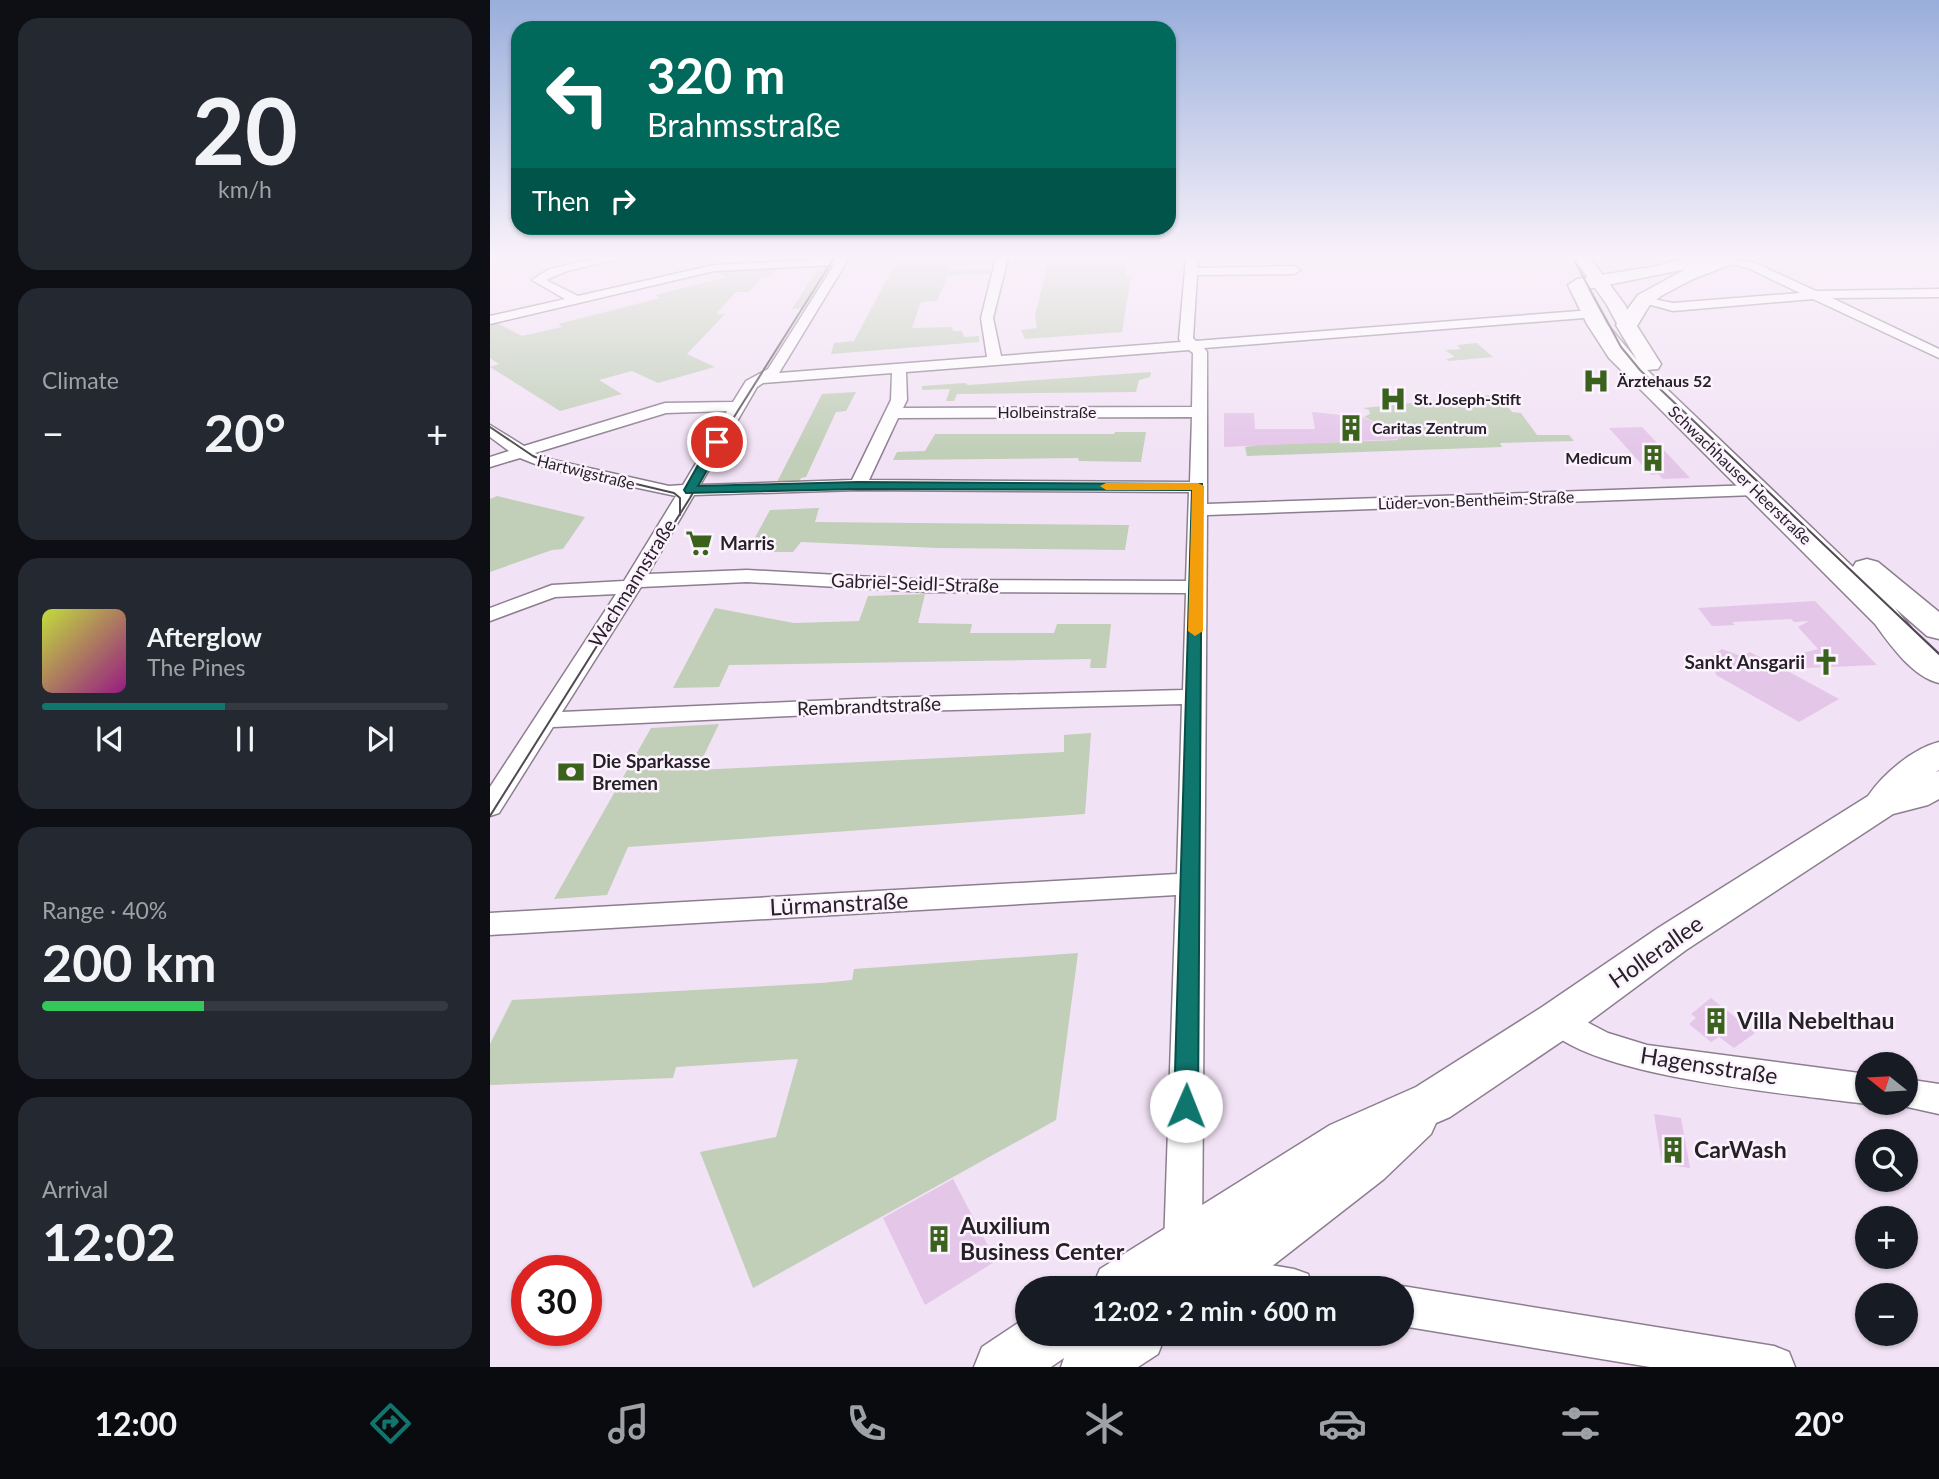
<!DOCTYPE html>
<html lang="en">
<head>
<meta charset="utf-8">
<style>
	body { margin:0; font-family:Lato,sans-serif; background:#242831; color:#f1f3f6; height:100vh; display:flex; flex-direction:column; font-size:26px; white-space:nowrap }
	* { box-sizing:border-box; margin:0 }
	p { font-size:23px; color:#9ea1a6 }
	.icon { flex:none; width:38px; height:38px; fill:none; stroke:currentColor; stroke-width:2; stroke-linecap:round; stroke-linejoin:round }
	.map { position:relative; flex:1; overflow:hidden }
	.sheet { display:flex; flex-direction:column; gap:18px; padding:18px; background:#0d0f14; width:490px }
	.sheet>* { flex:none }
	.guide { position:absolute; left:21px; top:21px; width:665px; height:214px; border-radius:21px; box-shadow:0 2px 5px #0004; background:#00695c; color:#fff; overflow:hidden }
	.needle { width:46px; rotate:288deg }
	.controls { position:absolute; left:1365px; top:1052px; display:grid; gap:14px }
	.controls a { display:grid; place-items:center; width:63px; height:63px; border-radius:50%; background:#171b24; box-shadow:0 2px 5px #0004; font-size:35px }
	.speed { position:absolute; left:21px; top:1255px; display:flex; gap:14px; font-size:35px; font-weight:700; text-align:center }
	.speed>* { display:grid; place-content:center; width:91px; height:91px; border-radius:50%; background:#171b24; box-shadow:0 2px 5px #0004; line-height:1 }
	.speed .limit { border:10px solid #d22; background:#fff; color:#111 }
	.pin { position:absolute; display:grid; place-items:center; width:60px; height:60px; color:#fff; margin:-30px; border:4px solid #fff; border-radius:50%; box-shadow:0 2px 7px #0007 }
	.me { position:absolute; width:77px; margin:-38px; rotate:1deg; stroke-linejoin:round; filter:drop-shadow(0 0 5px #0008) }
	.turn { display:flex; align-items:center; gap:24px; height:147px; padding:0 21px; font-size:32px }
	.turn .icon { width:91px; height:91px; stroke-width:2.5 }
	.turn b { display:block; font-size:49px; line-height:60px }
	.then { display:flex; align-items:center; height:66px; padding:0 21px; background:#0003; gap:14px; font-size:26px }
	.big { font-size:52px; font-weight:700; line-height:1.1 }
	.sheet .card { flex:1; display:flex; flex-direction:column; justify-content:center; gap:10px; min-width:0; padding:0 24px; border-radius:21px; background:#242831 }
	.sheet .dial { align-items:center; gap:0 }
	.dial b { font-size:91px; line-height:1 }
	.song { display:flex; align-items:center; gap:21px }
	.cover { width:84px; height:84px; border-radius:10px; background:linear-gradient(135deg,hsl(70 70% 55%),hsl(310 70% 35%)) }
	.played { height:7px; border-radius:4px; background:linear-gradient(90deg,#0f766e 45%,#363941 45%) }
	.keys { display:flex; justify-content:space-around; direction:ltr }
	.heat { display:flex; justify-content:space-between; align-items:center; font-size:38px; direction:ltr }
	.charge { height:10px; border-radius:5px; background:linear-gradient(90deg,#34c759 40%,#363941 0) }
	.trip { position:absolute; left:525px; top:1276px; width:399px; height:70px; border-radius:35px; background:#171b24; box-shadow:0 2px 5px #0004; font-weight:700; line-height:70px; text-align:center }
	.tabs { display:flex; height:112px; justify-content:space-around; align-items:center; background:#090b0e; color:#9ea1a6 }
	.tabs .icon { width:49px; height:49px }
	.tabs .selected { color:#0f766e }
	.tabs b { font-size:32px; color:#f1f3f6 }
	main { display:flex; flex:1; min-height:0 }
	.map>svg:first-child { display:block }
</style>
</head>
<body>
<main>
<section class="sheet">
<div class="card dial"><b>20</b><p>km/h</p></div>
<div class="card"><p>Climate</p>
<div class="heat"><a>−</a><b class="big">20°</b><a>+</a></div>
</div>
<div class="card">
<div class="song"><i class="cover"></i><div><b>Afterglow</b><p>The Pines</p></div></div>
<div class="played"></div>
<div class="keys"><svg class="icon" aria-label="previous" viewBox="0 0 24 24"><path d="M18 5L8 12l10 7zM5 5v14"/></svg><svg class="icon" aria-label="pause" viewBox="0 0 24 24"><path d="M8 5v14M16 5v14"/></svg><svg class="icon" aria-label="next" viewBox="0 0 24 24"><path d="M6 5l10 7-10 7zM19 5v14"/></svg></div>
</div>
<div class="card"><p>Range · 40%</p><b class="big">200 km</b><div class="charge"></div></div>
<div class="card"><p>Arrival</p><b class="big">12:02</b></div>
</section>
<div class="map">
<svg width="1449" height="1367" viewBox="0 0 1449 1367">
	<rect width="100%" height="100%" fill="#f2e2f5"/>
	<!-- green -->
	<path fill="#c1cfb8" d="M504,258L503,264L461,265L460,270L501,269L500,274L458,275L447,301L431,302L422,328L462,327L463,331H472L474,337L489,336V342L341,354L344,343L364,341L406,262Z
		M525,258H639L635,276L641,277L632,332L535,339L531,330L547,328L545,315L558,263H524Z
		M331,264L343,265L315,308L302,309Z
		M289,266L280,277H272L259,292H246L226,314H235L197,354L225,367L168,383L142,371L109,380L132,394L70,411L0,367L9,364L0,358V323L5,322L32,336L72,327L68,324L170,298L165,295L237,277L224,272Z
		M987,343L1003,357L959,361L956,359L965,357L955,350L971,349L967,345Z
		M661,372L660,377L649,380L646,392L467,394L464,401H456L460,389L432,390V386L475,383L478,385Z
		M366,392L356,411L346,412L316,477L311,478L309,482H287L332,394Z
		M1000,395L1013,407H1018L1022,412L1031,413L1047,435H1079L1084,441L1010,443L1012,447L757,456L755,447L768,445L908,440L899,428L874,417L880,414L879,410L873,408Z
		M625,432H656L651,462L589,461L588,458L403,460L407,452L435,451L445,434H624Z
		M7,496L95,517L73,549L62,550L0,572V499Z
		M329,508L325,522L639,525L635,550L448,548L311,542L303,552H257L280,510Z
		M435,594L428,623L482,624L480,633H564L567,624H621L616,668H600L601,659L239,665L229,687L183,688L225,608L304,623L369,621L378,596Z
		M229,724L207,770L574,752V735L601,733L595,814L138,847L117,895L64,899L161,728Z
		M588,953L566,1120L263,1288L210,1152L286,1137L308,1059L186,1067L183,1078L0,1085V1044L22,1000L331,983L362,980L364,969Z"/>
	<!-- building -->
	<path fill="#e4c6e9" d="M822,412L871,417L891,424L913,439L734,447V413H764L765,429H825Z
		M1152,427L1188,465L1200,478L1173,479L1168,474L1161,475L1119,428Z
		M1325,601L1387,665L1294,669L1349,699L1309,722L1226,675L1222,656L1232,649L1251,656L1260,652L1279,662L1328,649L1308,627L1319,621L1304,622L1301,619L1242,622L1245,625L1222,626L1208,608Z
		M1221,998L1265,1033L1244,1048L1229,1037L1221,1042L1199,1024L1206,1018L1201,1014Z
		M1164,1114L1191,1118L1200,1168L1172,1164Z
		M463,1179L506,1261L435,1305L393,1218Z"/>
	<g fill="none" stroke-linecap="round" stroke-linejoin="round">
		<defs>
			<path id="street" d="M107,258H131L77,271L56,280L88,296L224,265L359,258L289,373L497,357L491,318L506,258H518L503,318L511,356L691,342L689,339L696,258H708L707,268L804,266L810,270L804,274L707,275L703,338L706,341L1102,310L1108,314L1107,317L714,348L717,352V504L1265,485L1274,490L1265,495L717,515L712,1246L706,1259L693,1264L680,1259L674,1246L686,895L0,935V913L687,874L692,704L388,712L63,727L9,813L0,816V787L126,594L65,597L0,621V608L62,585L134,581L186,496L58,469L30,458L0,467V457L19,451L0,437V425L34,446L175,403L243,402L256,381L278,369L344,265L224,271L0,324V316L75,299L42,280L59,269ZM699,350L703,353L702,407L413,408L417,400L416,372ZM402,373L401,400L362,480L210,485L267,387L273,383ZM237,411L193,485L179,486L63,460L45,453L176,413ZM702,417L700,482L379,480L408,418ZM368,490L699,492L696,581L437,580L257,570L158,574L204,495ZM257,582L437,592L696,593L693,690L388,698L72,712L151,587Z
				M1232,258L1265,263L1326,291L1449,289V297L1342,298L1449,349V358L1323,299L1183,311L1147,301L1153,297L1183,303L1310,293L1258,268L1233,262Z
				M1068,1007L1118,1033L1157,1045L1377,1074V1102H1380L1377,1104C1313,1095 1081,1077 1052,1020L1057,1011Z
				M1416,1079L1449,1084V1114L1404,1104L1403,1102H1416Z
				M734,1257L804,1269L818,1274L823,1288H720L715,1276L720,1262Z
				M912,1286L1284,1346L1299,1352L1305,1367H1160L912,1326V1288H908Z"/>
			<path id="secondary" d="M1084,258H1100L1135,305L1145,325L1142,329H1130L1117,305Z
				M1449,742V770L1446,772L1449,771V799L1438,805L1403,814L1196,950L1084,1033L960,1117L946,1123L941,1134L894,1179L754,1288H683L686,1282L677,1288H602L610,1269L840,1125L926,1087L1052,1007L1168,928L1378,796C1393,774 1422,749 1449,742Z
				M537,1317V1334H589L585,1343L599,1334H676L668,1354L648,1367H571L574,1358L561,1367H484L492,1347Z"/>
			<path id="primary" d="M1194,258H1249L1247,262L1203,279L1171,296L1159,306L1147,326L1171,364L1168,369L1157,370L1363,567L1366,562L1377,559L1388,562L1449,612V639L1437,636L1405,608L1422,629L1449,654V683C1423,677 1400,645 1385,624L1119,358L1097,324L1078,285L1087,279L1167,266ZM1196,269L1148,295L1126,325L1147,360L1117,324L1098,289Z"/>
		</defs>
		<!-- street casing -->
		<use href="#street" stroke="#8c7e8f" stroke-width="3"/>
		<!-- secondary casing -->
		<use href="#secondary" stroke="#8c7e8f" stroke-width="3"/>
		<!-- primary casing -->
		<use href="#primary" stroke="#8c7e8f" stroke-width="3"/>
		<!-- street -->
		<use href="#street" fill="#fff" fill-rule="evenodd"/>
		<!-- secondary -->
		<use href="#secondary" fill="#fff" fill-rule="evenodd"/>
		<!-- primary -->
		<use href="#primary" fill="#fff" fill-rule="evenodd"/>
		<!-- tram -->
		<path stroke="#514a52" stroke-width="2" d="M1083,258L1131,347L1150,370L1449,654
			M0,427L43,456L62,464L184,493L190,498V515
			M0,816L200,498L244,417L344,258"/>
	</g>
	<!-- sky -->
	<linearGradient id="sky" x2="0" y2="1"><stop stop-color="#99aedb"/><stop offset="0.57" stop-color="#f9f2fa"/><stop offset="1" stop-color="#f9f2fa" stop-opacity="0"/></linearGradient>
	<rect width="1449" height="450" fill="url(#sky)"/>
	<!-- route -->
	<path fill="#0f766e" stroke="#0a4d48" stroke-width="2" d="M227,438L233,442L208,486L368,482L712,484L708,1106L704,1113L696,1116L687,1113L684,1106L702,490L368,489L196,493L194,490L221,442Z"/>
	<!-- slow -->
	<path fill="#f59e0b" d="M708,483L714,486L713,631L705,636L698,631L702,490H616L610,486L616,483Z"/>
	<!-- icons -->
	<defs>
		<symbol id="hospital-bare" viewBox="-9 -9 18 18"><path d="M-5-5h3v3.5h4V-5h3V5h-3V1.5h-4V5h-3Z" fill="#3b621d" stroke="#fbf2fd" stroke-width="2.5" paint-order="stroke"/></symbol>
		<symbol id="building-bare" viewBox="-9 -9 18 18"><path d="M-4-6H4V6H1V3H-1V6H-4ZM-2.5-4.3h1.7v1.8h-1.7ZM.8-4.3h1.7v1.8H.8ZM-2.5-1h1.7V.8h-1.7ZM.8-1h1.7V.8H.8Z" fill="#3b621d" stroke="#fbf2fd" stroke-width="2.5" paint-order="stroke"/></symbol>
		<symbol id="supermarket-bare" viewBox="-9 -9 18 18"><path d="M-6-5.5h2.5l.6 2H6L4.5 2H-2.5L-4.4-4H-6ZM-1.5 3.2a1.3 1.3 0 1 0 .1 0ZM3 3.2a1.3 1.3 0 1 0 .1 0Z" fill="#3b621d" stroke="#fbf2fd" stroke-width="2.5" paint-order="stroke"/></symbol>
		<symbol id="church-bare" viewBox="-9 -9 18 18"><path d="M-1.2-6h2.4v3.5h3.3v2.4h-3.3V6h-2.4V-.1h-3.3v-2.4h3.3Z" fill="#3b621d" stroke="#fbf2fd" stroke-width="2.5" paint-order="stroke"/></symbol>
		<symbol id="bank-bare" viewBox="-9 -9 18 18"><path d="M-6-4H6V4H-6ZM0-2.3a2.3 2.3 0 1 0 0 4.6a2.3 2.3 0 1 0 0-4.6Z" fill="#3b621d" stroke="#fbf2fd" stroke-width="2.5" paint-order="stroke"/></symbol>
	</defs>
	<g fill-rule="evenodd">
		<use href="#hospital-bare" x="1087" y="362" width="38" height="38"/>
		<use href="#hospital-bare" x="884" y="380" width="38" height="38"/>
		<use href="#building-bare" x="842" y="409" width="38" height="38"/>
		<use href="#building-bare" x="1144" y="439" width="38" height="38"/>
		<use href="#supermarket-bare" x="190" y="524" width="38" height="38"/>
		<use href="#church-bare" x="1317" y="643" width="38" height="38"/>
		<use href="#bank-bare" x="62" y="753" width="38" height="38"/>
		<use href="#building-bare" x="1207" y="1002" width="38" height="38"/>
		<use href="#building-bare" x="1164" y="1131" width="38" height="38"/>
		<use href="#building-bare" x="430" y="1220" width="38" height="38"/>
	</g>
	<g text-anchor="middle" stroke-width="5" stroke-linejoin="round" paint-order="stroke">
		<!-- far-poi labels -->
		<g font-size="16" font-weight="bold" fill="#262127" stroke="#fbf2fd" text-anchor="start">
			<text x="1127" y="387">Ärztehaus 52</text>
			<text x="924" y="405">St. Joseph-Stift</text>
			<text x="882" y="434">Caritas Zentrum</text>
			<text x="1142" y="464" text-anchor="end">Medicum</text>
		</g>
		<!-- far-street labels -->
		<g font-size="16" fill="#262127" stroke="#fbf2fd">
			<text x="557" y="418">Holbeinstraße</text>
			<text transform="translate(96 472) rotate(14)" y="6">Hartwigstraße</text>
			<text transform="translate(1250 475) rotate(44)" y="6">Schwachhauser Heerstraße</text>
			<text transform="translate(986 500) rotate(-2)" y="6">Lüder-von-Bentheim-Straße</text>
		</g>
		<!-- poi labels -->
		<g font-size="19" font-weight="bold" fill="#262127" stroke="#fbf2fd" text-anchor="start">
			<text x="230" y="550">Marris</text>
			<text x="1315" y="669" text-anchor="end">Sankt Ansgarii</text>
			<text x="102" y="768">Die Sparkasse<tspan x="102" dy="22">Bremen</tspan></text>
		</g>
		<!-- street labels -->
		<g font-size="19" fill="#262127" stroke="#fbf2fd">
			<text transform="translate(142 583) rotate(-58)" y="7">Wachmannstraße</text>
			<text transform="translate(425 583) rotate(2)" y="7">Gabriel-Seidl-Straße</text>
			<text transform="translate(379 706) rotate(-2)" y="7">Rembrandtstraße</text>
		</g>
		<!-- near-street labels -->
		<g font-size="23" fill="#262127" stroke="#fbf2fd">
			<text transform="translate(349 904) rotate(-3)" y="8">Lürmanstraße</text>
			<text transform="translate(1166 952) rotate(-35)" y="8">Hollerallee</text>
			<text transform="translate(1219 1066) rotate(9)" y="8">Hagensstraße</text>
		</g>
		<!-- near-poi labels -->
		<g font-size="23" font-weight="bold" fill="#262127" stroke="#fbf2fd" text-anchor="start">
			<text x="1247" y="1029">Villa Nebelthau</text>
			<text x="1204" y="1158">CarWash</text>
			<text x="470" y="1234">Auxilium<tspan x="470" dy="26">Business Center</tspan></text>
		</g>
	</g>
</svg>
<div class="controls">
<a><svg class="needle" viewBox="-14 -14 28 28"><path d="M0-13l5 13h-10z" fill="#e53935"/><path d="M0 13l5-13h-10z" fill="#9ea1a6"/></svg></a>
<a><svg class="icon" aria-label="search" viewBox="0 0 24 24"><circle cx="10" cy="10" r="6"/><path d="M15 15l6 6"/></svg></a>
<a>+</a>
<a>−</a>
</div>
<div class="speed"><div class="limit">30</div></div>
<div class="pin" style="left:227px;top:442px;background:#d93025"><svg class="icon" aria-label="arrive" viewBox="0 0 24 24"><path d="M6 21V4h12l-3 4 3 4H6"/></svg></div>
<svg class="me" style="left:696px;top:1106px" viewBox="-20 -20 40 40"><circle r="19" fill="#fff"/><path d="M0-13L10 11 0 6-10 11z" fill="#0f766e"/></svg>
<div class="trip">12:02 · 2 min · 600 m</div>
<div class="guide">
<div class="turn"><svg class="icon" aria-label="left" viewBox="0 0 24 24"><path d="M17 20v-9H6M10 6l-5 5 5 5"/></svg><div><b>320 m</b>Brahmsstraße</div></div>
<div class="then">Then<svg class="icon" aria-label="right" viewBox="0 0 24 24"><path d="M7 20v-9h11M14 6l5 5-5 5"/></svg></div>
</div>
</div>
</main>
<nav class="tabs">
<b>12:00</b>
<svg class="icon selected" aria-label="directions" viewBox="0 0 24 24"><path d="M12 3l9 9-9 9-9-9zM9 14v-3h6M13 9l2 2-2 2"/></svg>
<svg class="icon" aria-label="music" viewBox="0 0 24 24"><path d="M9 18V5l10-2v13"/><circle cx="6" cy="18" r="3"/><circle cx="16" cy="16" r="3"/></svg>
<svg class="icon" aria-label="phone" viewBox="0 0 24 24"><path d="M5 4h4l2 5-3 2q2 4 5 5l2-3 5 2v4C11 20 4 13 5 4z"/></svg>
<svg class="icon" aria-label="climate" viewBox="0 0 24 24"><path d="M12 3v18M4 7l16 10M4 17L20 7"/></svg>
<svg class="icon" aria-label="car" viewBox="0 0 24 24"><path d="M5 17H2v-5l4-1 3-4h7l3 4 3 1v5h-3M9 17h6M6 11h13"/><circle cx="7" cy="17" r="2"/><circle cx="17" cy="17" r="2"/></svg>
<svg class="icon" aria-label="filters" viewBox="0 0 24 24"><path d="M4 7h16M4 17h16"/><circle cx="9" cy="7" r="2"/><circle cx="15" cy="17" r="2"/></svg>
<b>20°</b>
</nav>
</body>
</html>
